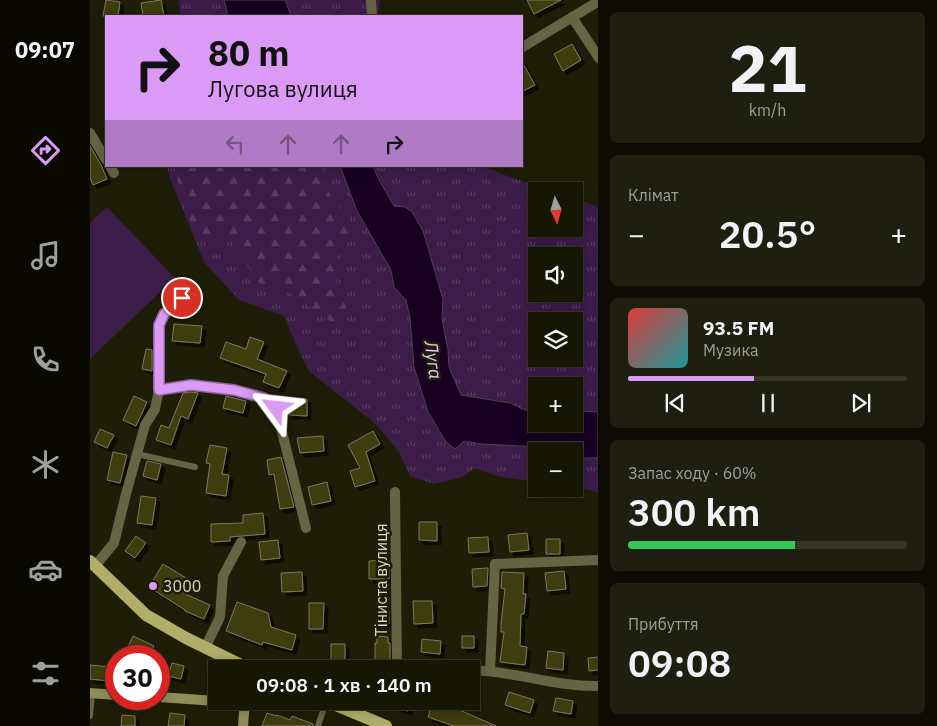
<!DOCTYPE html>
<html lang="uk">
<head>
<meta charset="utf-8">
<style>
	body { margin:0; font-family:"IBM Plex Sans",sans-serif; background:#1f1f0f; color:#f1f3f6; height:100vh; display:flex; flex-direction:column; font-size:19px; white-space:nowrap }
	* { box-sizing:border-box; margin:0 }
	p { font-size:16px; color:#9e9f9a }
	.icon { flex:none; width:28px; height:28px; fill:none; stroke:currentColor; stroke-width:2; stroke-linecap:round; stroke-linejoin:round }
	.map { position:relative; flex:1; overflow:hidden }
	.drawer { display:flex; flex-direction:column; gap:12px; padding:12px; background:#0c0c03; width:339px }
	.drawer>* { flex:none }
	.banner { position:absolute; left:15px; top:15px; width:418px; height:152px; border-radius:0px; box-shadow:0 2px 12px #0003,0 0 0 1px #353527; background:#da9af6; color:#111; overflow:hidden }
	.needle { width:32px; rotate:175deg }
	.tools { position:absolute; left:438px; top:182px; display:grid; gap:10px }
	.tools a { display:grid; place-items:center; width:55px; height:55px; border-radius:0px; background:#161605; box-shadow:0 2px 12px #0003,0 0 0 1px #353527; font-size:25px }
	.speed { position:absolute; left:15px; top:645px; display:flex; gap:10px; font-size:25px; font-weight:700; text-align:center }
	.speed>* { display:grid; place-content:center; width:65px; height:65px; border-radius:50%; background:#161605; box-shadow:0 2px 12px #0003,0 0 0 1px #353527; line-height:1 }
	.speed .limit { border:8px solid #d22; background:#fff; color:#111 }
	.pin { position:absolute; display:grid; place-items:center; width:42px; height:42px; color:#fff; margin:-21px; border:2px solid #fff; border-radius:50%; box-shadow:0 1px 5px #0007 }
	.me { position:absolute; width:55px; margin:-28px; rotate:300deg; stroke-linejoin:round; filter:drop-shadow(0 0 4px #0008) }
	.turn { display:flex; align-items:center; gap:18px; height:105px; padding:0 20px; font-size:22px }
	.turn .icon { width:65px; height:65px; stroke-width:2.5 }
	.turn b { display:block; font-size:35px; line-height:42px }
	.lanes { display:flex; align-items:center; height:48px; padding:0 20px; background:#0003; justify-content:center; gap:25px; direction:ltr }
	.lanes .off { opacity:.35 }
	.big { font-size:38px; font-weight:600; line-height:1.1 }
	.drawer .card { flex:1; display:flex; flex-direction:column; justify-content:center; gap:8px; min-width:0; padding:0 18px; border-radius:8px; background:#1f1f0f }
	.drawer .dial { align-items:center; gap:0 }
	.dial b { font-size:65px; line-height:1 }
	.song { display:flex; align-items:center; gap:15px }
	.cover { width:60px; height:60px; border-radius:8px; background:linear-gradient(135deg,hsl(0 70% 55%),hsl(180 70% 35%)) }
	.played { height:5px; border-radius:2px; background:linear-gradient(90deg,#da9af6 45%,#353527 45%) }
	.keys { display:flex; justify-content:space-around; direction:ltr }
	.heat { display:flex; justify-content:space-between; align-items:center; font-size:28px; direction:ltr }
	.charge { height:8px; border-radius:4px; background:linear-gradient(90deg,#34c759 60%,#353527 0) }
	.trip { position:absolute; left:118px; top:660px; width:272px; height:50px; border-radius:0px; background:#161605; box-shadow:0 2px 12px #0003,0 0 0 1px #353527; font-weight:600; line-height:50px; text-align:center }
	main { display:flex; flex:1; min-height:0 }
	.tabs { display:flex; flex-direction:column; width:90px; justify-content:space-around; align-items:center; background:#090902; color:#9e9f9a }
	.tabs .icon { width:35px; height:35px }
	.tabs .on { color:#da9af6 }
	.tabs b { font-size:22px; color:#f1f3f6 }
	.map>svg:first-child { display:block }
</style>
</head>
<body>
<main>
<nav class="tabs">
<b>09:07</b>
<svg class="icon on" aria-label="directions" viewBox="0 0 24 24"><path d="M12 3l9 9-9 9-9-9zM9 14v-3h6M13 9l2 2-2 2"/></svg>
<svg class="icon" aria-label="music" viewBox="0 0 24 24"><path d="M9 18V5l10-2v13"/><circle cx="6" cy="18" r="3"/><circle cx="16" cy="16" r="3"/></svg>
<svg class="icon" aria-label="phone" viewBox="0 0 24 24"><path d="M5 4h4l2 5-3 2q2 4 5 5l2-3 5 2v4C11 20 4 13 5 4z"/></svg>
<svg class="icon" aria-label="climate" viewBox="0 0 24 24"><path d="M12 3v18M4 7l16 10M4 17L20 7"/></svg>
<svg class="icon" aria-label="car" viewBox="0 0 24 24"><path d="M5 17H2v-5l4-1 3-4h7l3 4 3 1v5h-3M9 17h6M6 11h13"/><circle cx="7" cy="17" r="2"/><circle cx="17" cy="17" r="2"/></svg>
<svg class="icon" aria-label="filters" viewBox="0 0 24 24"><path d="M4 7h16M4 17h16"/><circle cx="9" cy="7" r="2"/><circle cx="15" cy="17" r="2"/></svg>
</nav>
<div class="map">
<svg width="509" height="726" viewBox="0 0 509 726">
	<defs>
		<pattern id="grass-tufts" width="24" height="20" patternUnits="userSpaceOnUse" patternTransform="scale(1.25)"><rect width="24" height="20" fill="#3c1c49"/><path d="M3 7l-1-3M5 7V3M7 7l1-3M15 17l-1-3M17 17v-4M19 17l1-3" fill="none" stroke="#573c62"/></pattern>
		<pattern id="forest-firs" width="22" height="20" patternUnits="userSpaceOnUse" patternTransform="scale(1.25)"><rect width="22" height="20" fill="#3c1c49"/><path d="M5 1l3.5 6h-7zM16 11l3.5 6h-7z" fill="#573c62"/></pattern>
		<filter id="shadow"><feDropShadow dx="4" dy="4" stdDeviation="0" flood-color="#0009"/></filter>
	</defs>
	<rect width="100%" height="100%" fill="#1e1d07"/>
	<!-- grass -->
	<path fill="url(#grass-tufts)" fill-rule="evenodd" d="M89,0H134L138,16H90Z
		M195,0H290L288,16H201Z
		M77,166H250L267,211L301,270L304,287L316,300L320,318L324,367L338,412L356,442L365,449L374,441L391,444L451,447L458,451H446V482L407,476L385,468L372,477L344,484L320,476L309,452L287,425L219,371L208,349L194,316L149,300L114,262L80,178Z
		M283,166H393L417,176L462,191H446V229H484V198L508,207V412L492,411L484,413V386H446V411L435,410L420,403L371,395L359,367L358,350L352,319L353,299L315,207L304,206L288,178ZM446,256H484V294H446ZM446,321H484V359H446Z
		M487,457L508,458V493L484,485V458Z"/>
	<!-- forest -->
	<path fill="url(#forest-firs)" d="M85,166H231L233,175L239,193L265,227L247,248L246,281L258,313L251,329L199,292L170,284L137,235L111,242C99,221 88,190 85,166Z"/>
	<!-- pitch -->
	<path fill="#3c1c49" d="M17,207L85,278L0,359V223Z"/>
	<!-- water -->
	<path fill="#170022" stroke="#514054" d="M134,0H195L201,16H138Z
		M250,166H283L288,178L304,206L315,207L322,212L333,231L353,299L352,319L358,350L359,367L371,395L420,403L435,410L446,411V424H484V413L492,411L508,412V458H484V451H458L451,447L391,444L374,441L365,449L356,442L338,412L324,367L320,318L316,300L304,287L301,270L267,211Z"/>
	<!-- building -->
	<path fill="#3e3c0c" stroke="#7a7a60" filter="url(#shadow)" d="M16,0L30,2L28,16H13Z
		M71,0L74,16H53L51,3Z
		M437,0H471L444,14Z
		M482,44L491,60L473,71L464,54Z
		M431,60L445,85L431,92Z
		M0,146L11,165L17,179L3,185L0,178Z
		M84,324L112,326L110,343L82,341Z
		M160,337L174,342L167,359L197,371L189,388L173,382L176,374L130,358L136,342L156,349Z
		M56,349L62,350V371L52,369Z
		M101,392L108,393L98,419L91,416L81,445L66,440L71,425L79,428L93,393Z
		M44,396L57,402L46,426L33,420Z
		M136,396L156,401L153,413L133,408Z
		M200,399H217V416L199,415Z
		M10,429L24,435L17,448L4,442Z
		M283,431L290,444L276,452L285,481L265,487L260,471L270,468L258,445Z
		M233,436L234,451L210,453L207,438Z
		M120,445L137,448L132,474L139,475L136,496L116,493L120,464L116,463Z
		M23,452L37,455L30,483L17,480Z
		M191,457L204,507L190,509L184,474L179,475L177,460Z
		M57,461L71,464L67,480L53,476Z
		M237,482L241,501L222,505L218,487Z
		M51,496L66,498L62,525L47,523Z
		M173,513L175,534L140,537V541L121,542V524L153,523V515Z
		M329,522H347V541L329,540Z
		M437,533L439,550L420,552L418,535Z
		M46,536L56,543L45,558L35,551Z
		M398,537L399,552L379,553L378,538Z
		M456,539H470V554H456Z
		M188,540L190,558L171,560L169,542Z
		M299,560V579H279V561Z
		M73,564L101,581L93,593L120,605L114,619L95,611V610L59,587Z
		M398,568L397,586L383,587L382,569Z
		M474,571L476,589L457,591L455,573Z
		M212,572L213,591L192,592L191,573Z
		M412,572L434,573L433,594H436L434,614H431L430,646L437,647L435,665L410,662L414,632H411V624L415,589L411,588Z
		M323,601H342L343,623L324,624Z
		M147,602L178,613L181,627L206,635L202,650L173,642L172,645L136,631Z
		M219,603H234L233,629H219Z
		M288,611H299V624H288Z
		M43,636L64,646L59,656H52L37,649Z
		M287,636L298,637V643H300V664H285V643H287Z
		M372,636H384V648H372Z
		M332,639L351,641L350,654L331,652Z
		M241,644H255V669H241Z
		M458,651L474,653L473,670L456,668Z
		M509,657V670L499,671L498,658Z
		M82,663L94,666L91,679L78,676Z
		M0,665L20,667L19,681L0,679Z
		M419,692L444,700L440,713L415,705Z
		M466,698L483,701L481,714L463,711Z
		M293,701H321L318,711L293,703Z
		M343,701L365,708L406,726H364L338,717Z
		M80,713L95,715L94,726H78Z
		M177,713L187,716V715L200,720L202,716L223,724V726H172Z
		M32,715L45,716V726H31Z"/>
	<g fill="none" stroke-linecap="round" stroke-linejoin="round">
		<!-- lane -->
		<path stroke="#656544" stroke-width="6" d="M47,454L105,467
			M0,716L2,693
			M228,726L236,702"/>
		<!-- street -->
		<path stroke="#656544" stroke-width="10" d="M281,0L282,16
			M482,17L509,58
			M431,48L509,1
			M0,133L16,160
			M20,166L24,173
			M69,390L101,385L144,390L174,399L186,408L216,528
			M305,492L307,669
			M5,566L24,543L36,494L55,425L65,409L69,390V325L74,314L92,297
			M115,648L130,617L133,576L151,542
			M381,670C424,671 465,687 509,686
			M400,671L405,564L509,560"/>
		<!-- secondary -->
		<path stroke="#908e58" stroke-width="10" d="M0,693L26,695
			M69,697L126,701
			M137,701L155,702
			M153,726L155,701"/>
		<!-- primary -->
		<path stroke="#b0ae68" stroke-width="12" d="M0,561L56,615L96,638L159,669
			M236,701L296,726"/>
	</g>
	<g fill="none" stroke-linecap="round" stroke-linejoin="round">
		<defs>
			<path id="route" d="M92,298L74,314L69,325V390L101,385L144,390L174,398L186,408"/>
		</defs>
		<!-- route casing -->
		<use href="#route" stroke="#8e64a0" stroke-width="12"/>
		<!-- route -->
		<use href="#route" stroke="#da9af6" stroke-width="9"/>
	</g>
	<!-- markers -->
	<circle fill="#da9af6" stroke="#1e1d07" stroke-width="2" cx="63" cy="586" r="5"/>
	<g text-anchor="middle" stroke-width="5" stroke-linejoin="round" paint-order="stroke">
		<!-- street labels -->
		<g font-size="16" fill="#d7d7c9" stroke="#1e1d07">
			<text transform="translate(291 580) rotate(-90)" y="6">Тіниста вулиця</text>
		</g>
		<!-- poi labels -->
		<g font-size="16" fill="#d7d7c9" stroke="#1e1d07" text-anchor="start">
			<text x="73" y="592">3000</text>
		</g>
		<!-- water labels -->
		<g font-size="18" font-style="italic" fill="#ecc6fc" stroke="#1e1d07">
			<text transform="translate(343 360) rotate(82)" y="6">Луга</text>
		</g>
	</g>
</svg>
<div class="tools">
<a><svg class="needle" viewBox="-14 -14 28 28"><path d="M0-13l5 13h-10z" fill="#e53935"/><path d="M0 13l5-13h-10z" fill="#9e9f9a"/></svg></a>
<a><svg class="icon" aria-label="sound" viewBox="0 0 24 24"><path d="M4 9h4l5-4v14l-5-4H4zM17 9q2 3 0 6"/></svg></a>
<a><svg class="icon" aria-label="layers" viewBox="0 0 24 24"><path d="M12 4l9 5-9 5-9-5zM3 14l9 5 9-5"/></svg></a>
<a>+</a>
<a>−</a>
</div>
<div class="speed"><div class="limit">30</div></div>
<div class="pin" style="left:92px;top:298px;background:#d93025"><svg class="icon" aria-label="arrive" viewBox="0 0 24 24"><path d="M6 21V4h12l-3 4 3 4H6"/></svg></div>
<svg class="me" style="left:186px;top:408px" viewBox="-20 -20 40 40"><path d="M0-17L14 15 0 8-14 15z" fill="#da9af6" stroke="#fff" stroke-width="4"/></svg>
<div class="trip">09:08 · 1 хв · 140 m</div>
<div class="banner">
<div class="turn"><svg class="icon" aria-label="right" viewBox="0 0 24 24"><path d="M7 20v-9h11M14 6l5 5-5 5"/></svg><div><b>80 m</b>Лугова вулиця</div></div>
<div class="lanes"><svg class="icon off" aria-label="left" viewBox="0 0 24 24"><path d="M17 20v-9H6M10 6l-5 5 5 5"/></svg><svg class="icon off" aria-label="ahead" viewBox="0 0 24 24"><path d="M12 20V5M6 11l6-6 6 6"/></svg><svg class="icon off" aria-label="ahead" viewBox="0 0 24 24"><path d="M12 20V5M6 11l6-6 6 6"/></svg><svg class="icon" aria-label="right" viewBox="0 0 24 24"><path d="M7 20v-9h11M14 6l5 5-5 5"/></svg></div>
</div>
</div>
<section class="drawer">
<div class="card dial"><b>21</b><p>km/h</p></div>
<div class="card"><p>Клімат</p>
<div class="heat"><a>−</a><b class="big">20.5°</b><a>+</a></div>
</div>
<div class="card">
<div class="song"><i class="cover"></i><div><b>93.5 FM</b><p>Музика</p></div></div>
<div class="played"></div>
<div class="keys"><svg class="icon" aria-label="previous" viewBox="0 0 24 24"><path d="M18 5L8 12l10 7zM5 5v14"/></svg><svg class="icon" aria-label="pause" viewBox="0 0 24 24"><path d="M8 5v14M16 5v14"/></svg><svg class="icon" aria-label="next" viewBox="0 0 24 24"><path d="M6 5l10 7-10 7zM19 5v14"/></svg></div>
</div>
<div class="card"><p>Запас ходу · 60%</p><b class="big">300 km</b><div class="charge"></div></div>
<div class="card"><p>Прибуття</p><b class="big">09:08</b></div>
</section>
</main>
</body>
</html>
